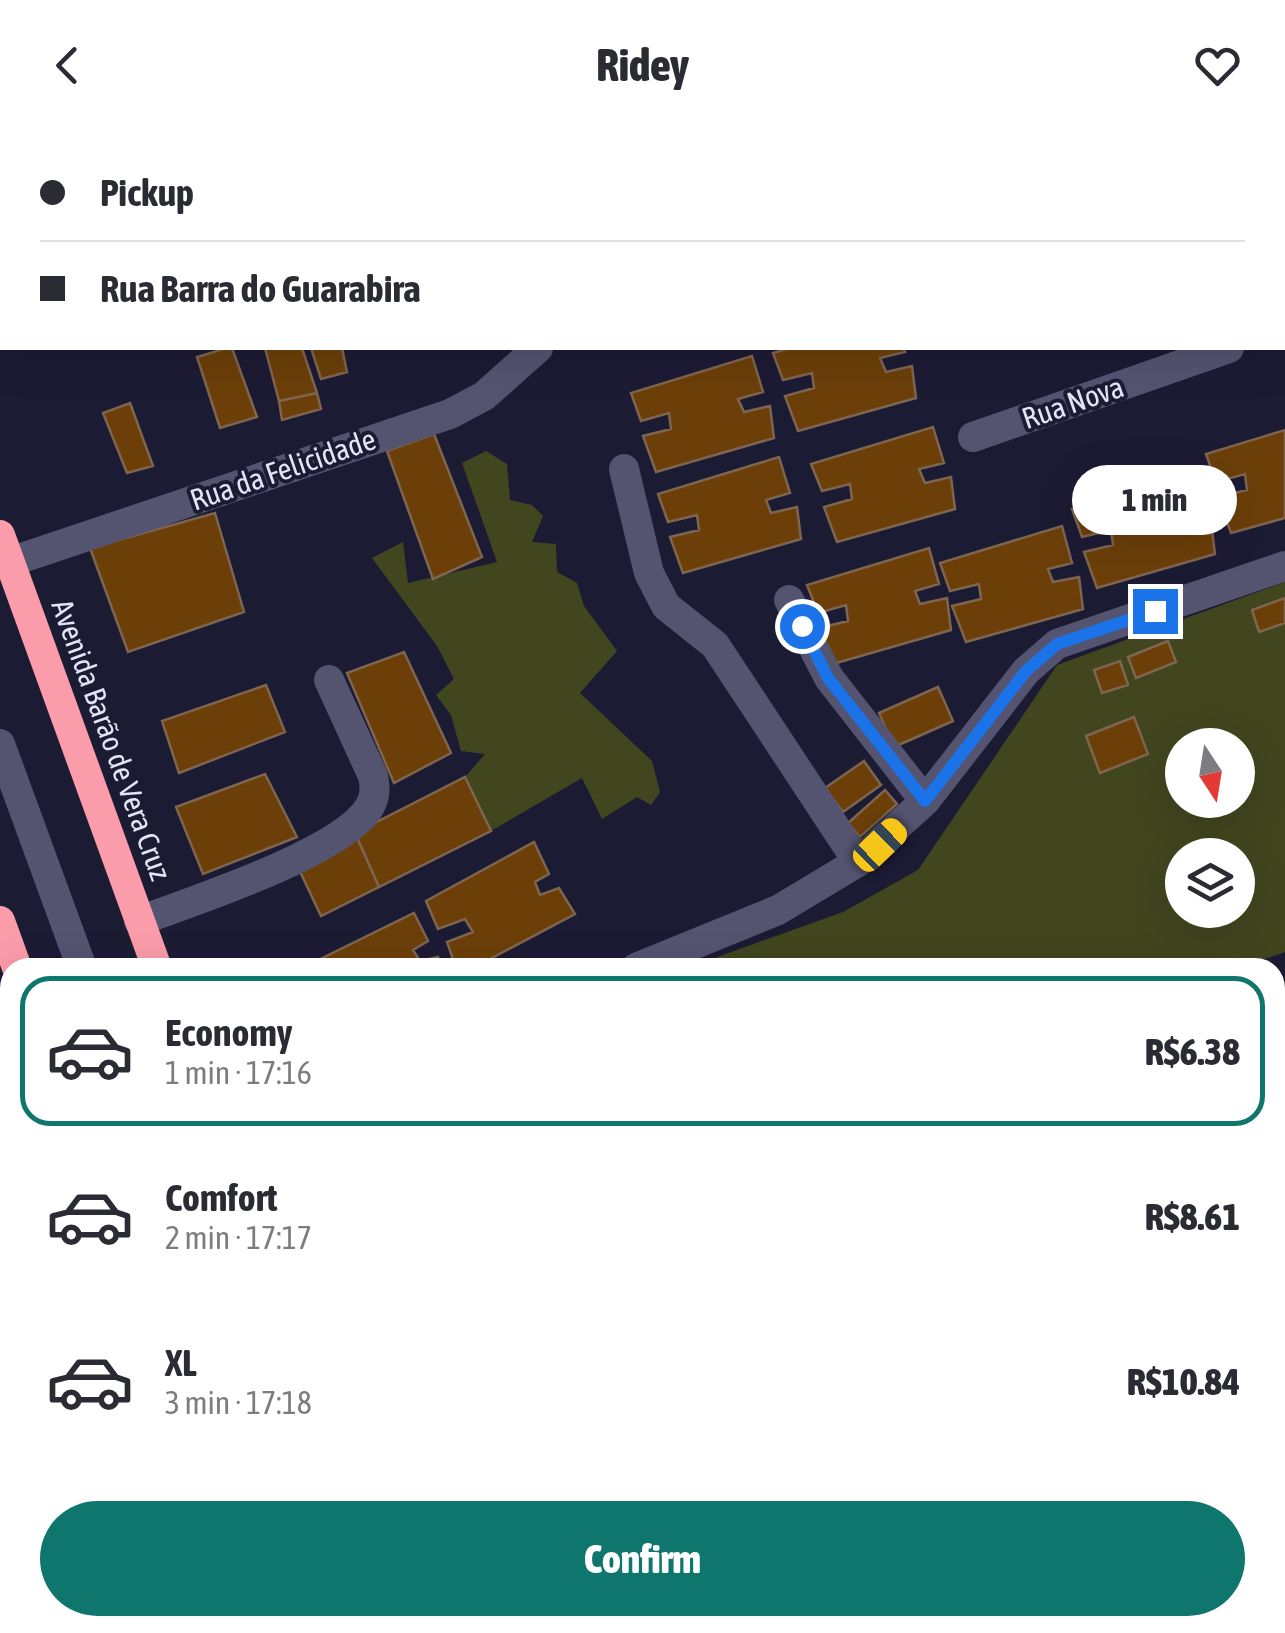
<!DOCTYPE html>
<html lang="en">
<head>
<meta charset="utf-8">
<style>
  :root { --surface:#fff; --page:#f7f7f7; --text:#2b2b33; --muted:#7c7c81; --line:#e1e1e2; --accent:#0f766e }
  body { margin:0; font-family:"Asap Condensed",sans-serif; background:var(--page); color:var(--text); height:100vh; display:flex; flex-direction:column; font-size:38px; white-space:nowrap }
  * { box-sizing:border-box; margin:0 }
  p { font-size:32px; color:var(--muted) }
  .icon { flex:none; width:55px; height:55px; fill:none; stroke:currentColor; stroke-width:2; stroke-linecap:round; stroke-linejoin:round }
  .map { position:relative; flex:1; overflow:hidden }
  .sheet { position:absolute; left:0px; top:828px; width:1285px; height:678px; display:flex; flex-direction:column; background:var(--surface); border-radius:30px 30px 0 0; box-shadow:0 10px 40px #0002 }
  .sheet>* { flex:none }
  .guide { position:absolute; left:0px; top:0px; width:1285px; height:220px; box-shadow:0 10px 40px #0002; display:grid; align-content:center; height:220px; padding:0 40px; background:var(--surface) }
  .needle { width:65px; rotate:168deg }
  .buttons { position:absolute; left:1165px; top:598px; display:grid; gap:20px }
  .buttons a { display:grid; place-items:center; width:90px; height:90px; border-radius:50%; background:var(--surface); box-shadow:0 10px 40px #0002; font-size:50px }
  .end { position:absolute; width:45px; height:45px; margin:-22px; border:12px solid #1a73e8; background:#fff; box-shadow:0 0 0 5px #fff }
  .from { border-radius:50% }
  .bubble { position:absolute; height:70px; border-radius:35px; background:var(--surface); box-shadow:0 10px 40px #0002; font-size:32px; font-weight:800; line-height:70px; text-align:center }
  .car { position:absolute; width:30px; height:60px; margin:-30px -15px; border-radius:12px; box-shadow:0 0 8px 2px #0007; background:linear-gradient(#f5c518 24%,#345 0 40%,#f5c518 0 76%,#345 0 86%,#f5c518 0) }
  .guide b { display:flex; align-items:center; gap:35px; height:95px; font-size:38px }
  .guide b+b { border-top:2px solid var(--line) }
  .guide i { width:25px; height:25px; background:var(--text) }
  ul { padding:18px 0 0; list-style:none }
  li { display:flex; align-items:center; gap:30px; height:150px; margin:0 20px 15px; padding:0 20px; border:5px solid transparent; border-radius:30px }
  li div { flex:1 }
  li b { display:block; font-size:38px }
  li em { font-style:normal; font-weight:800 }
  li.active { border-color:var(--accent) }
  li>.icon { width:90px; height:90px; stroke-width:1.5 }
  .button { display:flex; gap:20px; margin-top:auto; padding:20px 40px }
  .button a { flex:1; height:115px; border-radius:60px; background:var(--accent); color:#fff; font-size:40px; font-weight:800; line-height:115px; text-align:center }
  header { display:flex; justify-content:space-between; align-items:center; height:130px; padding:0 40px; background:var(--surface); font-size:45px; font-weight:800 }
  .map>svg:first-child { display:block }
</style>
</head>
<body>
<header><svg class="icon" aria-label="back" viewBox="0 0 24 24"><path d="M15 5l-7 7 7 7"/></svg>Ridey<svg class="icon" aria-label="heart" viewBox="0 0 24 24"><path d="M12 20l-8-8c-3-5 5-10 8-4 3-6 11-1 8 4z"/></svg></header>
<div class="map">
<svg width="1285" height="1503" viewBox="0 0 1285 1503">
  <rect width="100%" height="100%" fill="#1c1b34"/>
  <!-- built -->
  <path fill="#262543" d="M0 933 10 959V1336L0 1338Z"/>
  <!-- green -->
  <path fill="#41461f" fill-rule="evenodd" d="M486 321 507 334 510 370 532 375 543 386 532 412 556 414 557 442 577 453 584 476 617 521 580 563 652 631 660 662 651 675 637 667 602 689 582 648 491 701 465 647 485 624 461 621 451 585 436 565 454 549 437 516 372 428 403 412 408 453 497 432 462 333Z
    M1285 452V822L1240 838H687L843 782 918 740 1057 535ZM1182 615H1238V670H1182ZM1182 725H1238V780H1182Z
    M443 1495H1144L1147 1503H445Z"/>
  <!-- building -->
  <path fill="#6c3f09" stroke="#7e654f" stroke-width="2.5" d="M227 218H232L257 287 220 298 197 227Z
    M265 218H302L317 263 279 271Z
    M311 218H342L347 242 321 249Z
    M790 218H903L905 222 880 228 886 242 912 236 916 268 798 301 785 266 814 258 812 243 783 250 773 223Z
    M752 226 763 262 738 269 744 282 770 276 774 308 656 342 643 306 671 299 669 283 641 291 631 263Z
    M317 263 321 279 282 290 279 271Z
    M130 273 153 336 127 343 103 283Z
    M933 297 944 333 919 339 925 353 951 347 955 379 837 412 824 377 852 369 850 354 822 361 811 334Z
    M1285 300V388L1231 403 1218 367 1247 360 1245 344 1216 352 1206 324Z
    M434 304 482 427 433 449 387 321Z
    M779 327 790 363 766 370 771 383 797 377 801 409 683 443 670 407 699 400 697 385 668 392 658 364Z
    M1193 342 1204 378 1180 385 1185 398 1211 392 1215 424 1097 458 1084 422 1113 415 1111 400 1082 407 1072 379Z
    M215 383 244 482 128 522 90 418Z
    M1062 396 1072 433 1048 439 1053 452 1079 447 1083 479 966 512 952 476 981 469 979 454 950 461 940 433Z
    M929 418 939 454 915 461 920 474 947 468 951 500 833 534 819 498 848 491 846 475 818 483 807 455Z
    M1285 468V493L1259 502 1252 480Z
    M1168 511 1176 532 1136 548 1128 527Z
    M404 522 451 623 394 653 347 543Z
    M1120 531 1128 555 1102 563 1094 540Z
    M266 555 285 602 179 643 162 591Z
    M938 557 953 591 894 617 879 583Z
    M1134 587 1148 624 1100 643 1086 606Z
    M864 631 881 655 843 682 825 658Z
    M265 644 297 707 203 744 176 677Z
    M465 647 491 701 379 757 355 703Z
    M885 660 897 674 860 707 848 693Z
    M355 703 379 757 321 786 297 735Z
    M534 712 549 744 535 752 540 765 559 758 575 784 473 838H456L447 812 473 802 465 789 438 799 426 771Z
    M414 783 428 811 413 820 420 831 438 827 442 838H302Z
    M1285 870V917L1275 918V871Z
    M1285 975V1034L1281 1035 1275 1013V978Z
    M1275 1069 1285 1094V1132L1275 1136Z
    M1285 1283V1309L1275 1316V1290Z
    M500 1495H547L542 1503H504L497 1501Z"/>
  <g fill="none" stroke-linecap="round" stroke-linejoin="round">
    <!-- path -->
    <path stroke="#7c7c91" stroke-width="5" stroke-dasharray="8 5" stroke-linecap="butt" d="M753 1495 767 1503
      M967 1495V1503"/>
    <!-- minor -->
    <path stroke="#545471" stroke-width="30" d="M1022 0 1023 2
      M74 2 80 0
      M861 2 868 0
      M1282 15 1285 14
      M0 22H2
      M1282 198 1285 197
      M973 307 1229 218
      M624 339 649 443 666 476 715 515 858 732
      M10 432 450 284 484 266 538 218
      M789 470 829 548 925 671
      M0 614 82 838
      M139 791C190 772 345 722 370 676 376 665 375 657 373 646L329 550
      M636 838 778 780 858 732 925 671 1026 541 1057 514 1285 436
      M0 894 10 922
      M1275 953 1285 950
      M1275 1168 1285 1164
      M1275 1190 1285 1203
      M126 1495 128 1503
      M325 1495 328 1503
      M1174 1495 1177 1503"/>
    <!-- highway -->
    <path stroke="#fb9caa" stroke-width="30" d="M0 405 157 838
      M0 791 17 838
      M258 1495 261 1503
      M398 1495 401 1503"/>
  </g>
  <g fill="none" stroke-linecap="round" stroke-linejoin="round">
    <!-- route -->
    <path stroke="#1a73e8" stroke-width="12" d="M802 496 828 548 925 671 1026 541 1057 514 1155 481"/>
  </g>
  <g text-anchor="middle" stroke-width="8" stroke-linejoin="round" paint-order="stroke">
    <!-- street labels -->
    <g font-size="30" fill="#e3e4f5" stroke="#1c1b34">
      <text transform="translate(1073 273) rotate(-19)" y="10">Rua Nova</text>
      <text transform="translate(283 340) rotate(-19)" y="10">Rua da Felicidade</text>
      <text transform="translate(111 610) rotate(70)" y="10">Avenida Barão de Vera Cruz</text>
    </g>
  </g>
</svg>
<div class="buttons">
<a><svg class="needle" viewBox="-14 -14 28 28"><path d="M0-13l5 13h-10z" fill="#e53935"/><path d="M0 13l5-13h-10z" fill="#7c7c81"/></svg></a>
<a><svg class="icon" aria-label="layers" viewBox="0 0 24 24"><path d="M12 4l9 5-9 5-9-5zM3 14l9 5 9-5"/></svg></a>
</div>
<i class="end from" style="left:802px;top:496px"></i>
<i class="end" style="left:1155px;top:481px"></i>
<div class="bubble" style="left:1072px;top:335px;width:165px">1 min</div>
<i class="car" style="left:880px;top:715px;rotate:46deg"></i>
<div class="guide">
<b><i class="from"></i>Pickup</b>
<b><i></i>Rua Barra do Guarabira</b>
</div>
<section class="sheet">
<ul>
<li class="active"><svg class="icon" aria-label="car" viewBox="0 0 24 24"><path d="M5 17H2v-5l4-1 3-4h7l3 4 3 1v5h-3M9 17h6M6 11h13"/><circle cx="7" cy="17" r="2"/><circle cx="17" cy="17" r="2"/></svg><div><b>Economy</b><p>1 min · 17:16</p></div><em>R$6.38</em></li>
<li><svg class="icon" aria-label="car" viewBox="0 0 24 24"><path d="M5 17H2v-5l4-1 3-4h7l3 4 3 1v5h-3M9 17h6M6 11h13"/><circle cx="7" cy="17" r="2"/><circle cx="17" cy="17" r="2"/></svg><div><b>Comfort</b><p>2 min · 17:17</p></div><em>R$8.61</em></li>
<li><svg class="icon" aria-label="car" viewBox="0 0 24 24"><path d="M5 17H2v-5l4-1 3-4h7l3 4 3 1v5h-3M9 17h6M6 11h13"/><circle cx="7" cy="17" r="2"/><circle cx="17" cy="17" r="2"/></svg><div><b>XL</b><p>3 min · 17:18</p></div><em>R$10.84</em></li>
</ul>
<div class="button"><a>Confirm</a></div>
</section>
</div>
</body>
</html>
